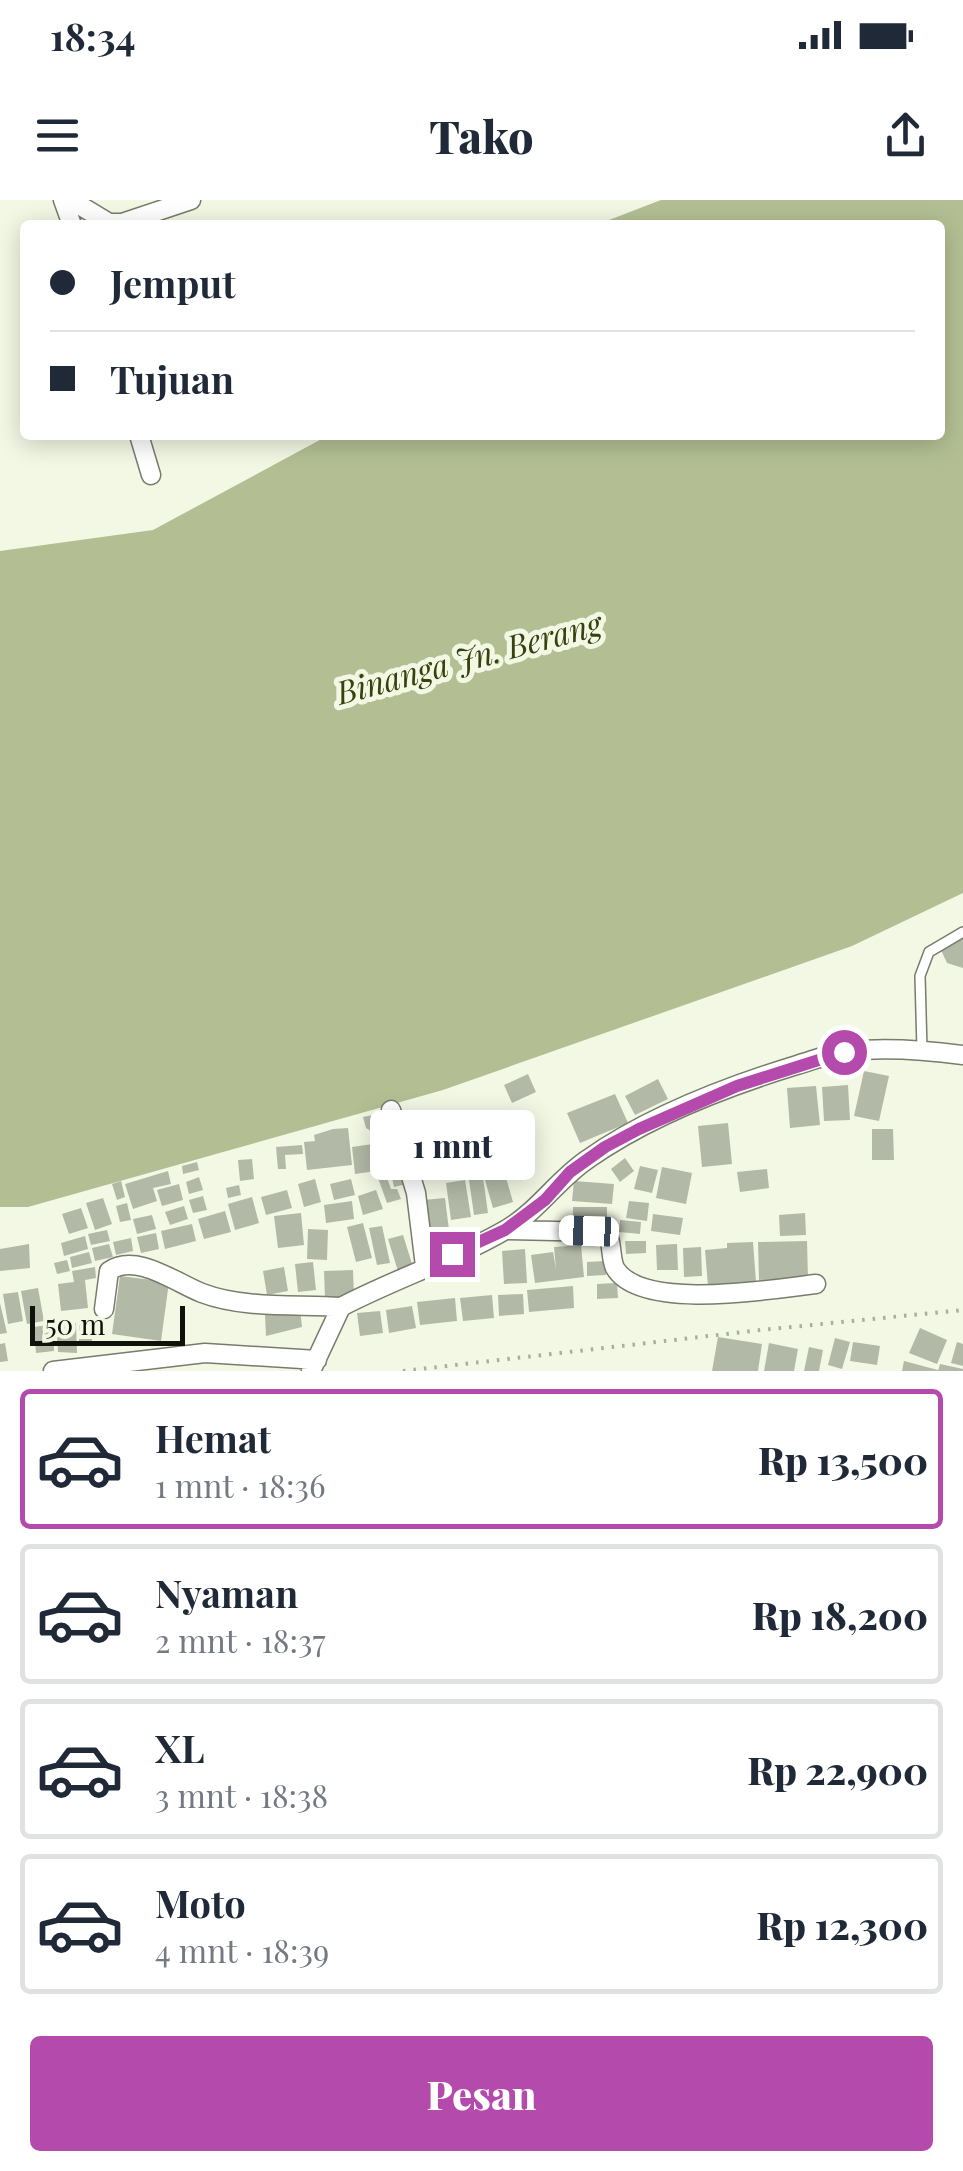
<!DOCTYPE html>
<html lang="id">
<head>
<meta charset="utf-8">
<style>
  :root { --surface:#fff; --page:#f6f6f7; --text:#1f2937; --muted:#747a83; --line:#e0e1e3; --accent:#b44aac }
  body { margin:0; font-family:"Playfair Display",serif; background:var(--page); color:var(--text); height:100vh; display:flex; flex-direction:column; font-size:38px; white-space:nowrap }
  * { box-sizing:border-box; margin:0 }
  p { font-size:32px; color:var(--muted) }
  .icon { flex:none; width:55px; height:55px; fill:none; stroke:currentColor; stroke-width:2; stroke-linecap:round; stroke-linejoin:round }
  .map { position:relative; height:1171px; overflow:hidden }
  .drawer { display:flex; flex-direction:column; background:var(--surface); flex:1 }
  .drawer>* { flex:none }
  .guide { position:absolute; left:20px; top:20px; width:925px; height:220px; border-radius:10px; box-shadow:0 5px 25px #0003; display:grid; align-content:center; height:220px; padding:0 30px; background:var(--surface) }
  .scale { position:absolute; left:30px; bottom:25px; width:155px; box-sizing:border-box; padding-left:10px; border:5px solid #0f110a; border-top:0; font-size:28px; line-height:35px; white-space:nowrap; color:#0f110a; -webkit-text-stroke:8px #f3f8e5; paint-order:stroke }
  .end { position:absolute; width:45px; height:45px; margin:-22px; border:12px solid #b44aac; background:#fff; box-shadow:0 0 0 5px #fff }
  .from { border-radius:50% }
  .bubble { position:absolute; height:70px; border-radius:10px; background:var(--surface); box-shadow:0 5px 25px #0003; font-size:32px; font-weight:800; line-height:70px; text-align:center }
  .car { position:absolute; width:30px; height:60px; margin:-30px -15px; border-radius:12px; box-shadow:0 0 8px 2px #0007; background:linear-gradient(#fff 24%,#345 0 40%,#fff 0 76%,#345 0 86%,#fff 0) }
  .guide b { display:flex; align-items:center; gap:35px; height:95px; font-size:38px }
  .guide b+b { border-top:2px solid var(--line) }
  .guide i { width:25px; height:25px; background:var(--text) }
  ul { padding:18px 0 0; list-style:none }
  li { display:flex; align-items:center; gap:30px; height:140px; margin:0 20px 15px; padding:0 10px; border:5px solid var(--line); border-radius:10px }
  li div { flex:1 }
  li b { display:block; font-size:38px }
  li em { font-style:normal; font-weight:800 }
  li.current { border-color:var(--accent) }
  li>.icon { width:90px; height:90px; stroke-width:1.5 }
  .primary-button { display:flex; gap:20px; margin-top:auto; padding:20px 30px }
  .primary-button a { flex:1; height:115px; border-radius:10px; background:var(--accent); color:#fff; font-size:40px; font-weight:800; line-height:115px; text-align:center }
  .status { display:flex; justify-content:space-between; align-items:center; height:70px; padding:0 50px; background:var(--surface); direction:ltr }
  .status svg { height:28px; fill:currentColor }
  header { display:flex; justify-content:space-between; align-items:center; height:130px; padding:0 30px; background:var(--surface); font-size:45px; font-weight:800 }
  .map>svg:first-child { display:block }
</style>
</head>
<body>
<div class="status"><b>18:34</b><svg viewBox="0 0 49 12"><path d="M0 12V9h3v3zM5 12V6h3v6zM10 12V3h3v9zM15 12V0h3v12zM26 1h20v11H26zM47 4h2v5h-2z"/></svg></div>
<header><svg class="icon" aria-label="menu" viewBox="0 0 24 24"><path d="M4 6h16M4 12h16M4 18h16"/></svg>Tako<svg class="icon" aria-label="share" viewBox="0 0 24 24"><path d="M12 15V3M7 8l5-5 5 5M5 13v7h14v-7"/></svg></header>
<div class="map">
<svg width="963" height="1171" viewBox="0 0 963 1171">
  <rect width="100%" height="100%" fill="#f3f8e5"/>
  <!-- water -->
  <path fill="#b3bf93" d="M661 0H963V693L852 746 443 890 28 1007H0V351L153 330 329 235H940V25H596Z"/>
  <!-- building -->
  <path fill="#b3b9a7" d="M963 738V768L947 763 940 748Z
    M864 871 889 876 879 921 854 916Z
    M528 874 536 892 512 903 504 885Z
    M658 879 668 899 635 915 625 896Z
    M848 885 850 920 824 921 822 887Z
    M816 886 820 925 790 928 787 888Z
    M615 894 628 923 580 943 567 913Z
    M387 912 391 927 371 931 366 928 363 917Z
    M728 923 732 964 702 967 698 926Z
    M348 928 352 965 307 970 304 942 315 941 314 935 333 929Z
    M872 929H893L894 960H872Z
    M373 944 376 971 355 974 352 947Z
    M500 944 507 966 490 971 483 950Z
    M302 945 303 954 285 955 286 969H278L276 947Z
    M625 958 634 971 620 982 611 969Z
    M252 959 254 979 240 981 238 960Z
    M197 962 199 970 183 974 182 966Z
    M640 966 658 970 652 993 634 989Z
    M662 967 692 973 686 1004 656 998Z
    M408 969 411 983 394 987 391 973Z
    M767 969 769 988 740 992 737 972Z
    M168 971 171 984 153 988 157 1001 133 1009 125 984Z
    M505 974 513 1002 493 1008 485 980Z
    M386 975 391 989H397L401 999 387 1003 378 978Z
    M199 977 203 990 189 994 186 982Z
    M483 978 488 1013 474 1015 469 980Z
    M315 979 321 1002 304 1007 298 984Z
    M351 979 355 995 334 1000 330 984Z
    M465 980 471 1017 451 1020 446 983Z
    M121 981 125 997 117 1000 112 984Z
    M574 981 614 984 612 1004 572 1001Z
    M179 984 183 1000 162 1006 157 990Z
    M239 985 241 995 228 998 226 988Z
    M287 990 292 1008 266 1015 261 997Z
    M376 990 383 1009 363 1015 358 996Z
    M203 996 207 1010 193 1013 189 1000Z
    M252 997 259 1023 235 1030 228 1004Z
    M103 998 112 1024 95 1030 86 1003Z
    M445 998 451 1046 429 1048 423 1000Z
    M352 1001 354 1019 326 1023 324 1005Z
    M629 1001 649 1003 647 1021 626 1018Z
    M127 1003 131 1020 120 1022 116 1006Z
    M184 1006 188 1019 170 1025 165 1012Z
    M573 1007H607V1026H573Z
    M81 1008 88 1028 69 1034 62 1014Z
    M225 1011 231 1032 204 1039 198 1019Z
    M301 1013 304 1045 278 1048 274 1016Z
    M805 1013 806 1035 780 1036 779 1015Z
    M653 1014 683 1018 680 1035 651 1031Z
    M152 1015 156 1029 137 1034 133 1019Z
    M620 1020 641 1022 640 1034 619 1032Z
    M363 1023 372 1058 356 1062 347 1027Z
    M192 1024 196 1041 165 1049 161 1031Z
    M382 1026 390 1063 377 1065 369 1028Z
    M308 1029 328 1030 327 1060 307 1059Z
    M107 1030 110 1041 91 1045 88 1034Z
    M156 1033 159 1049 141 1053 137 1037Z
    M403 1035 413 1067 398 1071 388 1039Z
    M85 1036 88 1049 64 1056 61 1043Z
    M131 1038 133 1051 116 1055 113 1042Z
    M625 1041H646V1053L626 1054Z
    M807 1041 808 1078 759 1080 758 1042Z
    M753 1042 756 1082 708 1086 705 1050 727 1048V1043Z
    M29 1044 30 1068 0 1071V1049Z
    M109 1044 113 1057 95 1061 92 1048Z
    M677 1044 678 1070H657L656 1045Z
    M581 1045 584 1077 535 1083 531 1055 553 1052 556 1069 554 1047Z
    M701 1047 702 1076 684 1077 683 1048Z
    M525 1049 527 1083 504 1084 502 1051Z
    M89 1052 92 1063 72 1068 70 1057Z
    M67 1060 70 1071 57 1074 54 1063Z
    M605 1061 606 1075 587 1076V1062Z
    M313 1062 316 1090 298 1092 295 1064Z
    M95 1067 96 1078 85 1080 88 1108 61 1111 58 1084 74 1082 72 1071Z
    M284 1067 288 1091 267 1095 263 1071Z
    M353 1070 354 1097 325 1098 324 1071Z
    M120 1076 169 1082 161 1141 112 1134Z
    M617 1083 618 1098 597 1099V1084Z
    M573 1086 574 1108 529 1112 527 1090Z
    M38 1088 44 1121 27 1124 21 1091Z
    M18 1092 23 1121 8 1124 3 1094Z
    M523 1094 524 1114 499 1116 498 1095Z
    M492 1095 494 1118 463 1121 460 1098Z
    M455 1098 457 1121 420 1125 417 1102Z
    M0 1103 7 1133 0 1134Z
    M412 1106 416 1128 389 1133 386 1110Z
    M300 1109 302 1127 266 1136 265 1115Z
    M380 1111 383 1133 360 1136 357 1113Z
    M79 1118H94L92 1141 79 1142Z
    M56 1123H76L77 1153 58 1152Z
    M53 1124 54 1151 36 1153 34 1127Z
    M920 1128 947 1140 937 1164 909 1153Z
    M718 1137 762 1144 758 1171H712Z
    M835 1138 850 1142 842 1169 828 1165Z
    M853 1142 880 1146 877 1165 850 1161Z
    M957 1142 963 1144V1166L951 1163Z
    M5 1143 8 1161 0 1162V1144Z
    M769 1143 798 1149 794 1171H764Z
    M809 1147 823 1150 819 1171H804Z
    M904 1161 938 1170V1171H902Z
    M940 1164 963 1169V1171H938Z"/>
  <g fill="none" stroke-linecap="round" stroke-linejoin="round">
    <!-- service casing -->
    <g stroke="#777c6b" stroke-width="12">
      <path id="service" d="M922 850 920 776 929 752 963 732"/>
    </g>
    <!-- minor casing -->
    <g stroke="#777c6b" stroke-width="21">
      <path id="minor" d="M63 0 72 25
        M71 0 109 23H122L191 0
        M139 235 151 275
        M391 910 416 993 425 1066
        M506 1030 602 1032 609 1038C612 1047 611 1060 615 1068 641 1112 773 1089 816 1084
        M104 1109 109 1071C136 1052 176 1083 202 1093 244 1109 296 1104 341 1107
        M53 1171 205 1153 317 1160
        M311 1171 341 1107C394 1079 456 1059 507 1029 539 1010 558 979 588 959 649 916 725 887 797 865 814 860 831 853 849 851 887 847 925 850 963 855"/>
    </g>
    <!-- path -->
    <path stroke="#a9ad9e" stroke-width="4" stroke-dasharray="2.5 8" stroke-linecap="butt" d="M403 1171 761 1130 963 1110"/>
    <!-- service -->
    <use href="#service" stroke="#fff" stroke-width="9"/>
    <!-- minor -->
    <use href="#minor" stroke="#fff" stroke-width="18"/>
  </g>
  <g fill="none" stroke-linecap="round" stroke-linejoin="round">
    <!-- route -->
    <path stroke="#b44aac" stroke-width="12" d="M452 1054 505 1030 545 1000 570 972 605 947 639 929 737 886 844 852"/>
  </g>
  <g text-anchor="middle" stroke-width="10" stroke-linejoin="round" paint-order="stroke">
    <!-- water labels -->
    <g font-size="32" font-style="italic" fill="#36410e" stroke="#f3f8e5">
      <text transform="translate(469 459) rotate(-15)" y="11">Binanga Jn. Berang</text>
    </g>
  </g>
</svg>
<div class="scale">50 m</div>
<i class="end from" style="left:844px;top:852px"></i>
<i class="end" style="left:452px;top:1054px"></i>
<div class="bubble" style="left:370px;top:910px;width:165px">1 mnt</div>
<i class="car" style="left:589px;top:1031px;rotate:272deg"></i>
<div class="guide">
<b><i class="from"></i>Jemput</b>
<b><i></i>Tujuan</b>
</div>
</div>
<section class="drawer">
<ul>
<li class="current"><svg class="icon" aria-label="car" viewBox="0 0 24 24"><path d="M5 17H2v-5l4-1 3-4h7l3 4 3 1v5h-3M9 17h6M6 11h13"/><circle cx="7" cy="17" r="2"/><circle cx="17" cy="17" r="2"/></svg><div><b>Hemat</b><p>1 mnt · 18:36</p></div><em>Rp 13,500</em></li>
<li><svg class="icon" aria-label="car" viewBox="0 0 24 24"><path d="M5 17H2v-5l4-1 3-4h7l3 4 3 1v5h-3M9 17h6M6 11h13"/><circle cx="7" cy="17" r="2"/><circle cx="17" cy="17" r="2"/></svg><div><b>Nyaman</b><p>2 mnt · 18:37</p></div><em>Rp 18,200</em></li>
<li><svg class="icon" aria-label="car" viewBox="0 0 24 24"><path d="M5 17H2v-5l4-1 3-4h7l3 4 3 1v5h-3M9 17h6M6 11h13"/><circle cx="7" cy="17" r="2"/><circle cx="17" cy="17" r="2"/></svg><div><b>XL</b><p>3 mnt · 18:38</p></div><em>Rp 22,900</em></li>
<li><svg class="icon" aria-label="car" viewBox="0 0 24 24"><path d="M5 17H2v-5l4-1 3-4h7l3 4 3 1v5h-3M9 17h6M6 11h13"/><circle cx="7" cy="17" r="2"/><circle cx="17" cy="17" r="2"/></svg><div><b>Moto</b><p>4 mnt · 18:39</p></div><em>Rp 12,300</em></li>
</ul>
<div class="primary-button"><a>Pesan</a></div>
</section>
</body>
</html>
